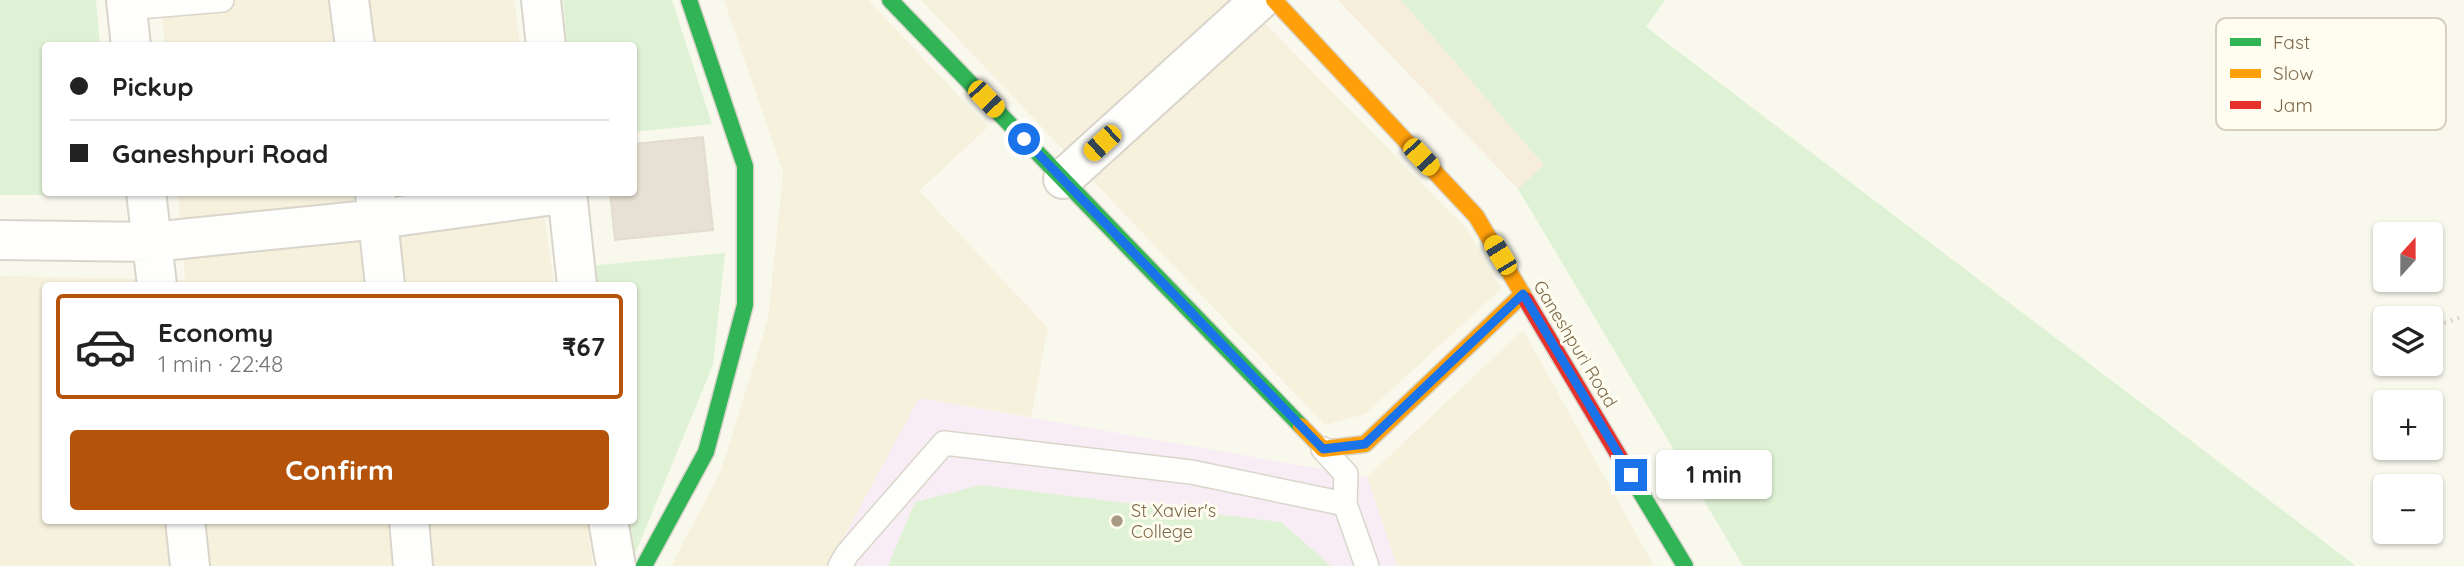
<!DOCTYPE html>
<html lang="en">
<head>
<meta charset="utf-8">
<style>
  :root { --surface:#fff; --page:#f2f2f2; --text:#222; --muted:#767676; --line:#e0e0e0; --accent:#b45309 }
  body { margin:0; font-family:Quicksand,sans-serif; background:var(--page); color:var(--text); height:100vh; display:flex; flex-direction:column; font-size:26px; white-space:nowrap }
  * { box-sizing:border-box; margin:0 }
  p { font-size:23px; color:var(--muted) }
  .icon { flex:none; width:38px; height:38px; fill:none; stroke:currentColor; stroke-width:2; stroke-linecap:round; stroke-linejoin:round }
  .map { position:relative; flex:1; overflow:hidden }
  .details { position:absolute; left:42px; top:282px; width:595px; height:242px; display:flex; flex-direction:column; background:var(--surface); border-radius:7px; box-shadow:0 2px 5px #0004 }
  .details>* { flex:none }
  .hud { position:absolute; left:42px; top:42px; width:595px; height:154px; border-radius:7px; box-shadow:0 2px 5px #0004; display:grid; align-content:center; height:154px; padding:0 28px; background:var(--surface) }
  .needle { width:46px; rotate:21deg }
  .tools { position:absolute; left:2373px; top:222px; display:grid; gap:14px }
  .tools a { display:grid; place-items:center; width:70px; height:70px; border-radius:7px; background:var(--surface); box-shadow:0 2px 5px #0004; font-size:35px }
  .end { position:absolute; width:32px; height:32px; margin:-16px; border:9px solid #1a73e8; background:#fff; box-shadow:0 0 0 4px #fff }
  .from { border-radius:50% }
  .bubble { position:absolute; height:49px; border-radius:7px; background:var(--surface); box-shadow:0 2px 5px #0004; font-size:23px; font-weight:700; line-height:49px; text-align:center }
  .car { position:absolute; width:21px; height:42px; margin:-21px -10px; border-radius:9px; box-shadow:0 0 5px 2px #0007; background:linear-gradient(#f5c518 24%,#345 0 40%,#f5c518 0 76%,#345 0 86%,#f5c518 0) }
  .hud b { display:flex; align-items:center; gap:24px; height:66px; font-size:26px }
  .hud b+b { border-top:2px solid var(--line) }
  .hud i { width:18px; height:18px; background:var(--text) }
  ul { padding:12px 0 0; list-style:none }
  li { display:flex; align-items:center; gap:21px; height:105px; margin:0 14px 10px; padding:0 14px; border:4px solid var(--line); border-radius:7px }
  li div { flex:1 }
  li b { display:block; font-size:26px }
  li em { font-style:normal; font-weight:700 }
  li.selected { border-color:var(--accent) }
  li>.icon { width:63px; height:63px; stroke-width:1.5 }
  .cta { display:flex; gap:14px; margin-top:auto; padding:14px 28px }
  .cta a { flex:1; height:80px; border-radius:7px; background:var(--accent); color:#fff; font-size:28px; font-weight:700; line-height:80px; text-align:center }
  .map>svg:first-child { display:block }
</style>
</head>
<body>
<div class="map">
<svg width="2464" height="566" viewBox="0 0 2464 566">
  <rect width="100%" height="100%" fill="#f9f8ed"/>
  <!-- residential -->
  <path fill="#f6f1dd" d="M161 0H514L520 45H165Z
    M724 0H868L988 127 919 191 1048 328 1031 417 919 398 828 566H671L721 471 768 319 783 172Z
    M921 0H1242L1467 229 1501 289 1365 414 1325 425Z
    M178 193H541L554 285H46V520H587L593 566H0V276L185 280Z
    M1523 330 1654 566H1397L1367 477Z"/>
  <!-- commercial -->
  <path fill="#f7eddd" d="M1338 0H1401L1545 166 1518 189Z"/>
  <!-- education -->
  <path fill="#f8edf5" d="M919 398 1367 477 1397 566H828Z"/>
  <!-- green -->
  <path fill="#e0f2d6" d="M0 0H96L100 45 46 46V192H112V195H0Z
    M563 0H672L712 124 634 132V46L567 45Z
    M1401 0H1665L1646 27 2356 566H1743L1518 189 1544 165Z
    M725 253 713 365 631 564 625 520H634V285H591L588 266Z
    M981 485 1281 522 1331 566H888L915 502Z"/>
  <!-- building -->
  <path fill="#e6e1d4" stroke="#e3ddcf" stroke-width="2" d="M703 137 713 230 615 240 610 192H634V144Z"/>
  <g fill="none" stroke-linecap="round" stroke-linejoin="round">
    <!-- lane casing -->
    <g stroke="#d9d5cb" stroke-width="26">
      <path id="lane" d="M127 8 222 0
        M1323 449 1346 474 1345 504 1367 566
        M840 566 847 554 944 443 1191 472 1345 504"/>
    </g>
    <!-- street casing -->
    <g stroke="#d9d5cb" stroke-width="42">
      <path id="street" d="M126 0 131 46
        M349 0 355 46
        M541 0 546 46
        M1063 179 1260 0
        M146 192 157 285
        M567 192 577 285
        M375 193 385 285
        M0 240 152 242 379 219 568 193
        M185 520 190 566
        M409 520 413 566
        M608 520 616 566"/>
    </g>
    <!-- fast casing -->
    <g stroke="#dad5cb" stroke-width="19">
      <path id="fast" d="M890 0 1301 426
        M1635 483 1685 566
        M644 566 706 452 745 305V166L689 0"/>
    </g>
    <!-- slow casing -->
    <g stroke="#dad5cb" stroke-width="19">
      <path id="slow" d="M1274 0 1476 216 1526 300
        M1301 426 1323 449 1365 444 1523 294"/>
    </g>
    <!-- jam casing -->
    <g stroke="#dad5cb" stroke-width="19">
      <path id="jam" d="M1526 300 1635 483"/>
    </g>
    <!-- path -->
    <path stroke="#dcd8ce" stroke-width="4.5" stroke-dasharray="2 5" stroke-linecap="butt" d="M2431 328 2464 316"/>
    <!-- lane -->
    <use href="#lane" stroke="#fefefc" stroke-width="23"/>
    <!-- street -->
    <use href="#street" stroke="#fefefc" stroke-width="38"/>
    <!-- fast -->
    <use href="#fast" stroke="#30b455" stroke-width="16"/>
    <!-- slow -->
    <use href="#slow" stroke="#ff9f0a" stroke-width="16"/>
    <!-- jam -->
    <use href="#jam" stroke="#e5322d" stroke-width="16"/>
  </g>
  <g fill="none" stroke-linecap="round" stroke-linejoin="round">
    <!-- route -->
    <path stroke="#1a73e8" stroke-width="9" d="M1024 139 1323 449 1365 444 1523 294 1631 475"/>
  </g>
  <!-- markers -->
  <circle fill="#a89a82" stroke="#fffdf0" stroke-width="2.5" cx="1117" cy="521" r="7"/>
  <g text-anchor="middle" stroke-width="6" stroke-linejoin="round" paint-order="stroke">
    <!-- street labels -->
    <g font-size="18" fill="#7c6849" stroke="#fffdf0">
      <text transform="translate(1575 344) rotate(59)" y="6">Ganeshpuri Road</text>
    </g>
    <!-- poi labels -->
    <g font-size="18" fill="#7c6849" stroke="#fffdf0" text-anchor="start">
      <text x="1131" y="517">St Xavier's<tspan x="1131" dy="21">College</tspan></text>
    </g>
  </g>
  <!-- legend -->
  <rect x="2216" y="18" width="230" height="112" rx="10" fill="#fffdf0" stroke="#d8d0be" stroke-width="2"/>
  <rect x="2230" y="38" width="31" height="8" fill="#30b455"/>
  <rect x="2230" y="69" width="31" height="9" fill="#ff9f0a"/>
  <rect x="2230" y="101" width="31" height="8" fill="#e5322d"/>
  <g font-size="19" fill="#7c6849">
    <text x="2273" y="49">Fast</text>
    <text x="2273" y="80">Slow</text>
    <text x="2273" y="112">Jam</text>
  </g>
</svg>
<div class="tools">
<a><svg class="needle" viewBox="-14 -14 28 28"><path d="M0-13l5 13h-10z" fill="#e53935"/><path d="M0 13l5-13h-10z" fill="#767676"/></svg></a>
<a><svg class="icon" aria-label="layers" viewBox="0 0 24 24"><path d="M12 4l9 5-9 5-9-5zM3 14l9 5 9-5"/></svg></a>
<a>+</a>
<a>−</a>
</div>
<i class="end from" style="left:1024px;top:139px"></i>
<i class="end" style="left:1631px;top:475px"></i>
<div class="bubble" style="left:1656px;top:450px;width:116px">1 min</div>
<i class="car" style="left:986px;top:99px;rotate:136deg"></i>
<i class="car" style="left:1102px;top:143px;rotate:228deg"></i>
<i class="car" style="left:1421px;top:157px;rotate:137deg"></i>
<i class="car" style="left:1500px;top:255px;rotate:329deg"></i>
<div class="hud">
<b><i class="from"></i>Pickup</b>
<b><i></i>Ganeshpuri Road</b>
</div>
<section class="details">
<ul>
<li class="selected"><svg class="icon" aria-label="car" viewBox="0 0 24 24"><path d="M5 17H2v-5l4-1 3-4h7l3 4 3 1v5h-3M9 17h6M6 11h13"/><circle cx="7" cy="17" r="2"/><circle cx="17" cy="17" r="2"/></svg><div><b>Economy</b><p>1 min · 22:48</p></div><em>₹67</em></li>
</ul>
<div class="cta"><a>Confirm</a></div>
</section>
</div>
</body>
</html>
